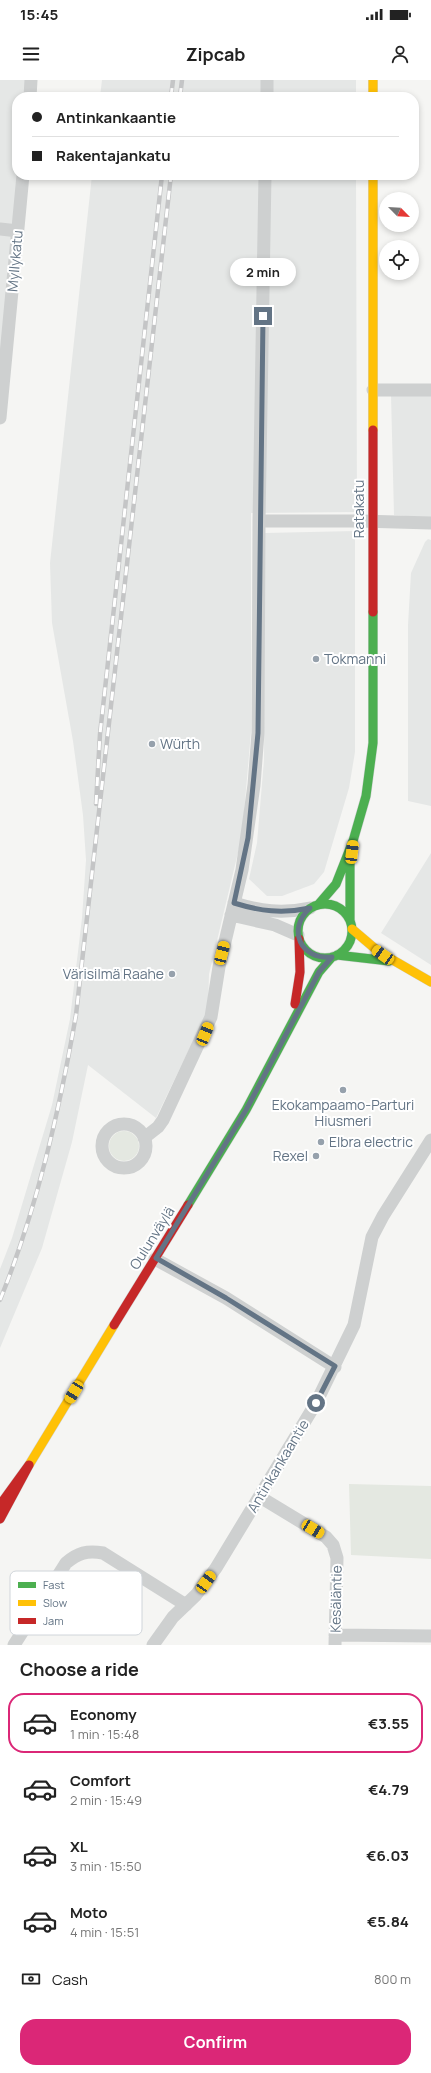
<!DOCTYPE html>
<html lang="en">
<head>
<meta charset="utf-8">
<style>
  :root { --surface:#fff; --page:#f6f6f6; --text:#222; --muted:#767676; --line:#e0e0e0; --accent:#db2777 }
  body { margin:0; font-family:Manrope,sans-serif; background:var(--page); color:var(--text); height:100vh; display:flex; flex-direction:column; font-size:15px; white-space:nowrap }
  * { box-sizing:border-box; margin:0 }
  p { font-size:13px; color:var(--muted) }
  .icon { flex:none; width:22px; height:22px; fill:none; stroke:currentColor; stroke-width:2; stroke-linecap:round; stroke-linejoin:round }
  .map { position:relative; height:1565px; overflow:hidden }
  .side { display:flex; flex-direction:column; background:var(--surface); flex:1 }
  .side>* { flex:none }
  .hud { position:absolute; left:12px; top:12px; width:407px; height:88px; border-radius:16px; box-shadow:0 2px 6px #0003; display:grid; align-content:center; height:88px; padding:0 20px; background:var(--surface) }
  .needle { width:26px; rotate:114deg }
  .controls { position:absolute; left:379px; top:112px; display:grid; gap:8px }
  .controls a { display:grid; place-items:center; width:40px; height:40px; border-radius:50%; background:var(--surface); box-shadow:0 2px 6px #0003; font-size:20px }
  .end { position:absolute; width:18px; height:18px; margin:-9px; border:5px solid #637485; background:#fff; box-shadow:0 0 0 2px #fff }
  .from { border-radius:50% }
  .bubble { position:absolute; height:28px; border-radius:14px; background:var(--surface); box-shadow:0 2px 6px #0003; font-size:13px; font-weight:700; line-height:28px; text-align:center }
  .car { position:absolute; width:12px; height:24px; margin:-12px -6px; border-radius:5px; box-shadow:0 0 3px 1px #0007; background:linear-gradient(#f5c518 24%,#345 0 40%,#f5c518 0 76%,#345 0 86%,#f5c518 0) }
  .hud b { display:flex; align-items:center; gap:14px; height:38px; font-size:15px }
  .hud b+b { border-top:1px solid var(--line) }
  .hud i { width:10px; height:10px; background:var(--text) }
  ul { padding:0; list-style:none }
  li { display:flex; align-items:center; gap:12px; height:60px; margin:0 8px 6px; padding:0 12px; border:2px solid transparent; border-radius:16px }
  li div { flex:1 }
  li b { display:block; font-size:15px }
  li em { font-style:normal; font-weight:700 }
  li.current { border-color:var(--accent) }
  li>.icon { width:36px; height:36px; stroke-width:1.5 }
  h2 { padding:0 20px; font-size:18px; line-height:48px }
  .pay { display:flex; align-items:center; gap:10px; height:44px; padding:0 20px; font-size:15px }
  .pay p { margin-inline-start:auto }
  .primary-button { display:flex; gap:8px; margin-top:auto; padding:8px 20px }
  .primary-button a { flex:1; height:46px; border-radius:16px; background:var(--accent); color:#fff; font-size:16px; font-weight:700; line-height:46px; text-align:center }
  .status { display:flex; justify-content:space-between; align-items:center; height:28px; padding:0 20px; background:var(--surface); direction:ltr }
  .status svg { height:11px; fill:currentColor }
  header { display:flex; justify-content:space-between; align-items:center; height:52px; padding:0 20px; background:var(--surface); font-size:18px; font-weight:700 }
  .map>svg:first-child { display:block }
</style>
</head>
<body>
<div class="status"><b>15:45</b><svg viewBox="0 0 49 12"><path d="M0 12V9h3v3zM5 12V6h3v6zM10 12V3h3v9zM15 12V0h3v12zM26 1h20v11H26zM47 4h2v5h-2z"/></svg></div>
<header><svg class="icon" aria-label="menu" viewBox="0 0 24 24"><path d="M4 6h16M4 12h16M4 18h16"/></svg>Zipcab<svg class="icon" aria-label="person" viewBox="0 0 24 24"><circle cx="12" cy="8" r="4"/><path d="M4 21q1-7 8-7t8 7"/></svg></header>
<div class="map">
<svg width="431" height="1565" viewBox="0 0 431 1565">
  <rect width="100%" height="100%" fill="#f5f5f3"/>
  <!-- built -->
  <path fill="#e5e7e6" d="M0 0H26L25 17H17V95L0 329Z
    M102 0H356V17H100Z
    M92 95H356L357 432 251 433V652L242 756 209 894 208 930 156 1038 88 985 72 1062 42 1168 0 1268V1189L12 1158 52 1025 70 939 82 838 86 780 83 735 73 661 52 543 50 483Z
    M391 315H431V438L394 435Z
    M355 451V672L349 708 324 792 314 804 282 816H267L249 799 257 763 264 680 265 453Z
    M428 459 431 460V726L408 721V545L411 493 425 462Z
    M431 773V885L381 853Z"/>
  <!-- green -->
  <path fill="#e4e8e1" d="M109 1066a15 15 0 1 1 30 0a15 15 0 1 1-30 0Z
    M349 1404 431 1406V1479L351 1475Z"/>
  <g fill="none" stroke-linecap="round" stroke-linejoin="round">
    <!-- fast casing -->
    <g stroke="#d0d2d3" stroke-width="10">
      <path id="fast" d="M350 782V840
        M298 851a27 27 0 1 1 54 0a27 27 0 1 1-54 0Z
        M318 825 336 804 353 761 366 716 373 663V532
        M337 875 389 881
        M188 1125 246 1030 319 892 332 877"/>
    </g>
    <!-- slow casing -->
    <g stroke="#d0d2d3" stroke-width="10">
      <path id="slow" d="M373 0V17
        M373 95V350
        M352 849 379 872 431 902
        M29 1385 114 1245"/>
    </g>
    <!-- jam casing -->
    <g stroke="#d0d2d3" stroke-width="10">
      <path id="jam" d="M373 350V532
        M295 924 300 892 299 859
        M114 1245 188 1125
        M0 1425 29 1385 0 1439"/>
    </g>
    <!-- street -->
    <path stroke="#ced0d0" stroke-width="13" d="M30 17 31 0
      M267 17V0
      M0 149 18 151
      M373 310H431
      M0 338 23 95
      M259 441H361L431 443
      M234 823C260 831 282 834 310 828
      M231 835 275 845 298 855
      M102 1066a22 22 0 1 1 44 0a22 22 0 1 1-44 0Z
      M144 1058 158 1047 163 1040 211 937 219 887 242 790 254 705 258 653 259 441 265 95
      M155 1179 226 1218 335 1287
      M260 1417 326 1457 333 1465 337 1478 335 1565
      M335 1555 431 1556
      M14 1565 66 1483C78 1473 87 1470 103 1473L186 1525
      M153 1565 173 1537 196 1515 216 1488 316 1323 354 1245 372 1157 383 1136 431 1060"/>
    <!-- fast -->
    <use href="#fast" stroke="#4caf50" stroke-width="9"/>
    <!-- slow -->
    <use href="#slow" stroke="#ffc107" stroke-width="9"/>
    <!-- jam -->
    <use href="#jam" stroke="#c62828" stroke-width="9"/>
    <!-- rail casing -->
    <g stroke="#c4c5c6" stroke-width="4.5">
      <path id="rail" d="M171 17 173 0
        M180 17 182 0
        M96 724 100 654 162 95
        M0 1220C37 1129 59 1032 76 935L171 95"/>
    </g>
    <!-- rail -->
    <use href="#rail" stroke="#fff" stroke-width="3" stroke-dasharray="9" stroke-linecap="butt"/>
  </g>
  <g fill="none" stroke-linecap="round" stroke-linejoin="round">
    <!-- route -->
    <path stroke="#637485" stroke-width="5" d="M263 236 258 653 248 758 234 823C260 831 282 834 310 828 286 850 301 880 332 877L319 892 246 1030 156 1178 226 1218 335 1286 316 1323"/>
  </g>
  <!-- markers -->
  <g fill="#96a1ac" stroke="#fff" stroke-width="1.5">
    <circle cx="316" cy="579" r="4"/>
    <circle cx="152" cy="664" r="4"/>
    <circle cx="172" cy="894" r="4"/>
    <circle cx="343" cy="1010" r="4"/>
    <circle cx="321" cy="1062" r="4"/>
    <circle cx="316" cy="1076" r="4"/>
  </g>
  <g text-anchor="middle" stroke-width="4" stroke-linejoin="round" paint-order="stroke">
    <!-- street labels -->
    <g font-size="14" fill="#637485" stroke="#fff">
      <text transform="translate(15 181) rotate(-85)" y="5">Myllykatu</text>
      <text transform="translate(359 429) rotate(-90)" y="5">Ratakatu</text>
      <text transform="translate(152 1158) rotate(-58)" y="5">Oulunväylä</text>
      <text transform="translate(278 1386) rotate(-59)" y="5">Antinkankaantie</text>
      <text transform="translate(336 1519) rotate(-89)" y="5">Kesäläntie</text>
    </g>
    <!-- poi labels -->
    <g font-size="14" fill="#637485" stroke="#fff" text-anchor="start">
      <text x="324" y="584">Tokmanni</text>
      <text x="160" y="669">Würth</text>
      <text x="164" y="899" text-anchor="end">Värisilmä Raahe</text>
      <text x="343" y="1030" text-anchor="middle">Ekokampaamo-Parturi<tspan x="343" dy="16">Hiusmeri</tspan></text>
      <text x="329" y="1067">Elbra electric</text>
      <text x="308" y="1081" text-anchor="end">Rexel</text>
    </g>
  </g>
  <!-- legend -->
  <rect x="10" y="1491" width="132" height="64" rx="6" fill="#fff" stroke="#d0d5da" stroke-width="1"/>
  <rect x="18" y="1502" width="18" height="6" fill="#4caf50"/>
  <rect x="18" y="1520" width="18" height="6" fill="#ffc107"/>
  <rect x="18" y="1538" width="18" height="6" fill="#c62828"/>
  <g font-size="11" fill="#637485">
    <text x="43" y="1509">Fast</text>
    <text x="43" y="1527">Slow</text>
    <text x="43" y="1545">Jam</text>
  </g>
</svg>
<div class="controls">
<a><svg class="needle" viewBox="-14 -14 28 28"><path d="M0-13l5 13h-10z" fill="#e53935"/><path d="M0 13l5-13h-10z" fill="#767676"/></svg></a>
<a><svg class="icon" aria-label="locate" viewBox="0 0 24 24"><circle cx="12" cy="12" r="6"/><path d="M12 2v4M12 18v4M2 12h4M18 12h4"/></svg></a>
</div>
<i class="end from" style="left:316px;top:1323px"></i>
<i class="end" style="left:263px;top:236px"></i>
<div class="bubble" style="left:230px;top:178px;width:66px">2 min</div>
<i class="car" style="left:352px;top:772px;rotate:7deg"></i>
<i class="car" style="left:222px;top:873px;rotate:14deg"></i>
<i class="car" style="left:383px;top:875px;rotate:304deg"></i>
<i class="car" style="left:205px;top:954px;rotate:22deg"></i>
<i class="car" style="left:74px;top:1312px;rotate:211deg"></i>
<i class="car" style="left:313px;top:1449px;rotate:121deg"></i>
<i class="car" style="left:206px;top:1502px;rotate:35deg"></i>
<div class="hud">
<b><i class="from"></i>Antinkankaantie</b>
<b><i></i>Rakentajankatu</b>
</div>
</div>
<section class="side">
<h2>Choose a ride</h2>
<ul>
<li class="current"><svg class="icon" aria-label="car" viewBox="0 0 24 24"><path d="M5 17H2v-5l4-1 3-4h7l3 4 3 1v5h-3M9 17h6M6 11h13"/><circle cx="7" cy="17" r="2"/><circle cx="17" cy="17" r="2"/></svg><div><b>Economy</b><p>1 min · 15:48</p></div><em>€3.55</em></li>
<li><svg class="icon" aria-label="car" viewBox="0 0 24 24"><path d="M5 17H2v-5l4-1 3-4h7l3 4 3 1v5h-3M9 17h6M6 11h13"/><circle cx="7" cy="17" r="2"/><circle cx="17" cy="17" r="2"/></svg><div><b>Comfort</b><p>2 min · 15:49</p></div><em>€4.79</em></li>
<li><svg class="icon" aria-label="car" viewBox="0 0 24 24"><path d="M5 17H2v-5l4-1 3-4h7l3 4 3 1v5h-3M9 17h6M6 11h13"/><circle cx="7" cy="17" r="2"/><circle cx="17" cy="17" r="2"/></svg><div><b>XL</b><p>3 min · 15:50</p></div><em>€6.03</em></li>
<li><svg class="icon" aria-label="car" viewBox="0 0 24 24"><path d="M5 17H2v-5l4-1 3-4h7l3 4 3 1v5h-3M9 17h6M6 11h13"/><circle cx="7" cy="17" r="2"/><circle cx="17" cy="17" r="2"/></svg><div><b>Moto</b><p>4 min · 15:51</p></div><em>€5.84</em></li>
</ul>
<div class="pay"><svg class="icon" aria-label="cash" viewBox="0 0 24 24"><path d="M3 7h18v10H3z"/><circle cx="12" cy="12" r="2"/></svg>Cash<p>800 m</p></div>
<div class="primary-button"><a>Confirm</a></div>
</section>
</body>
</html>
